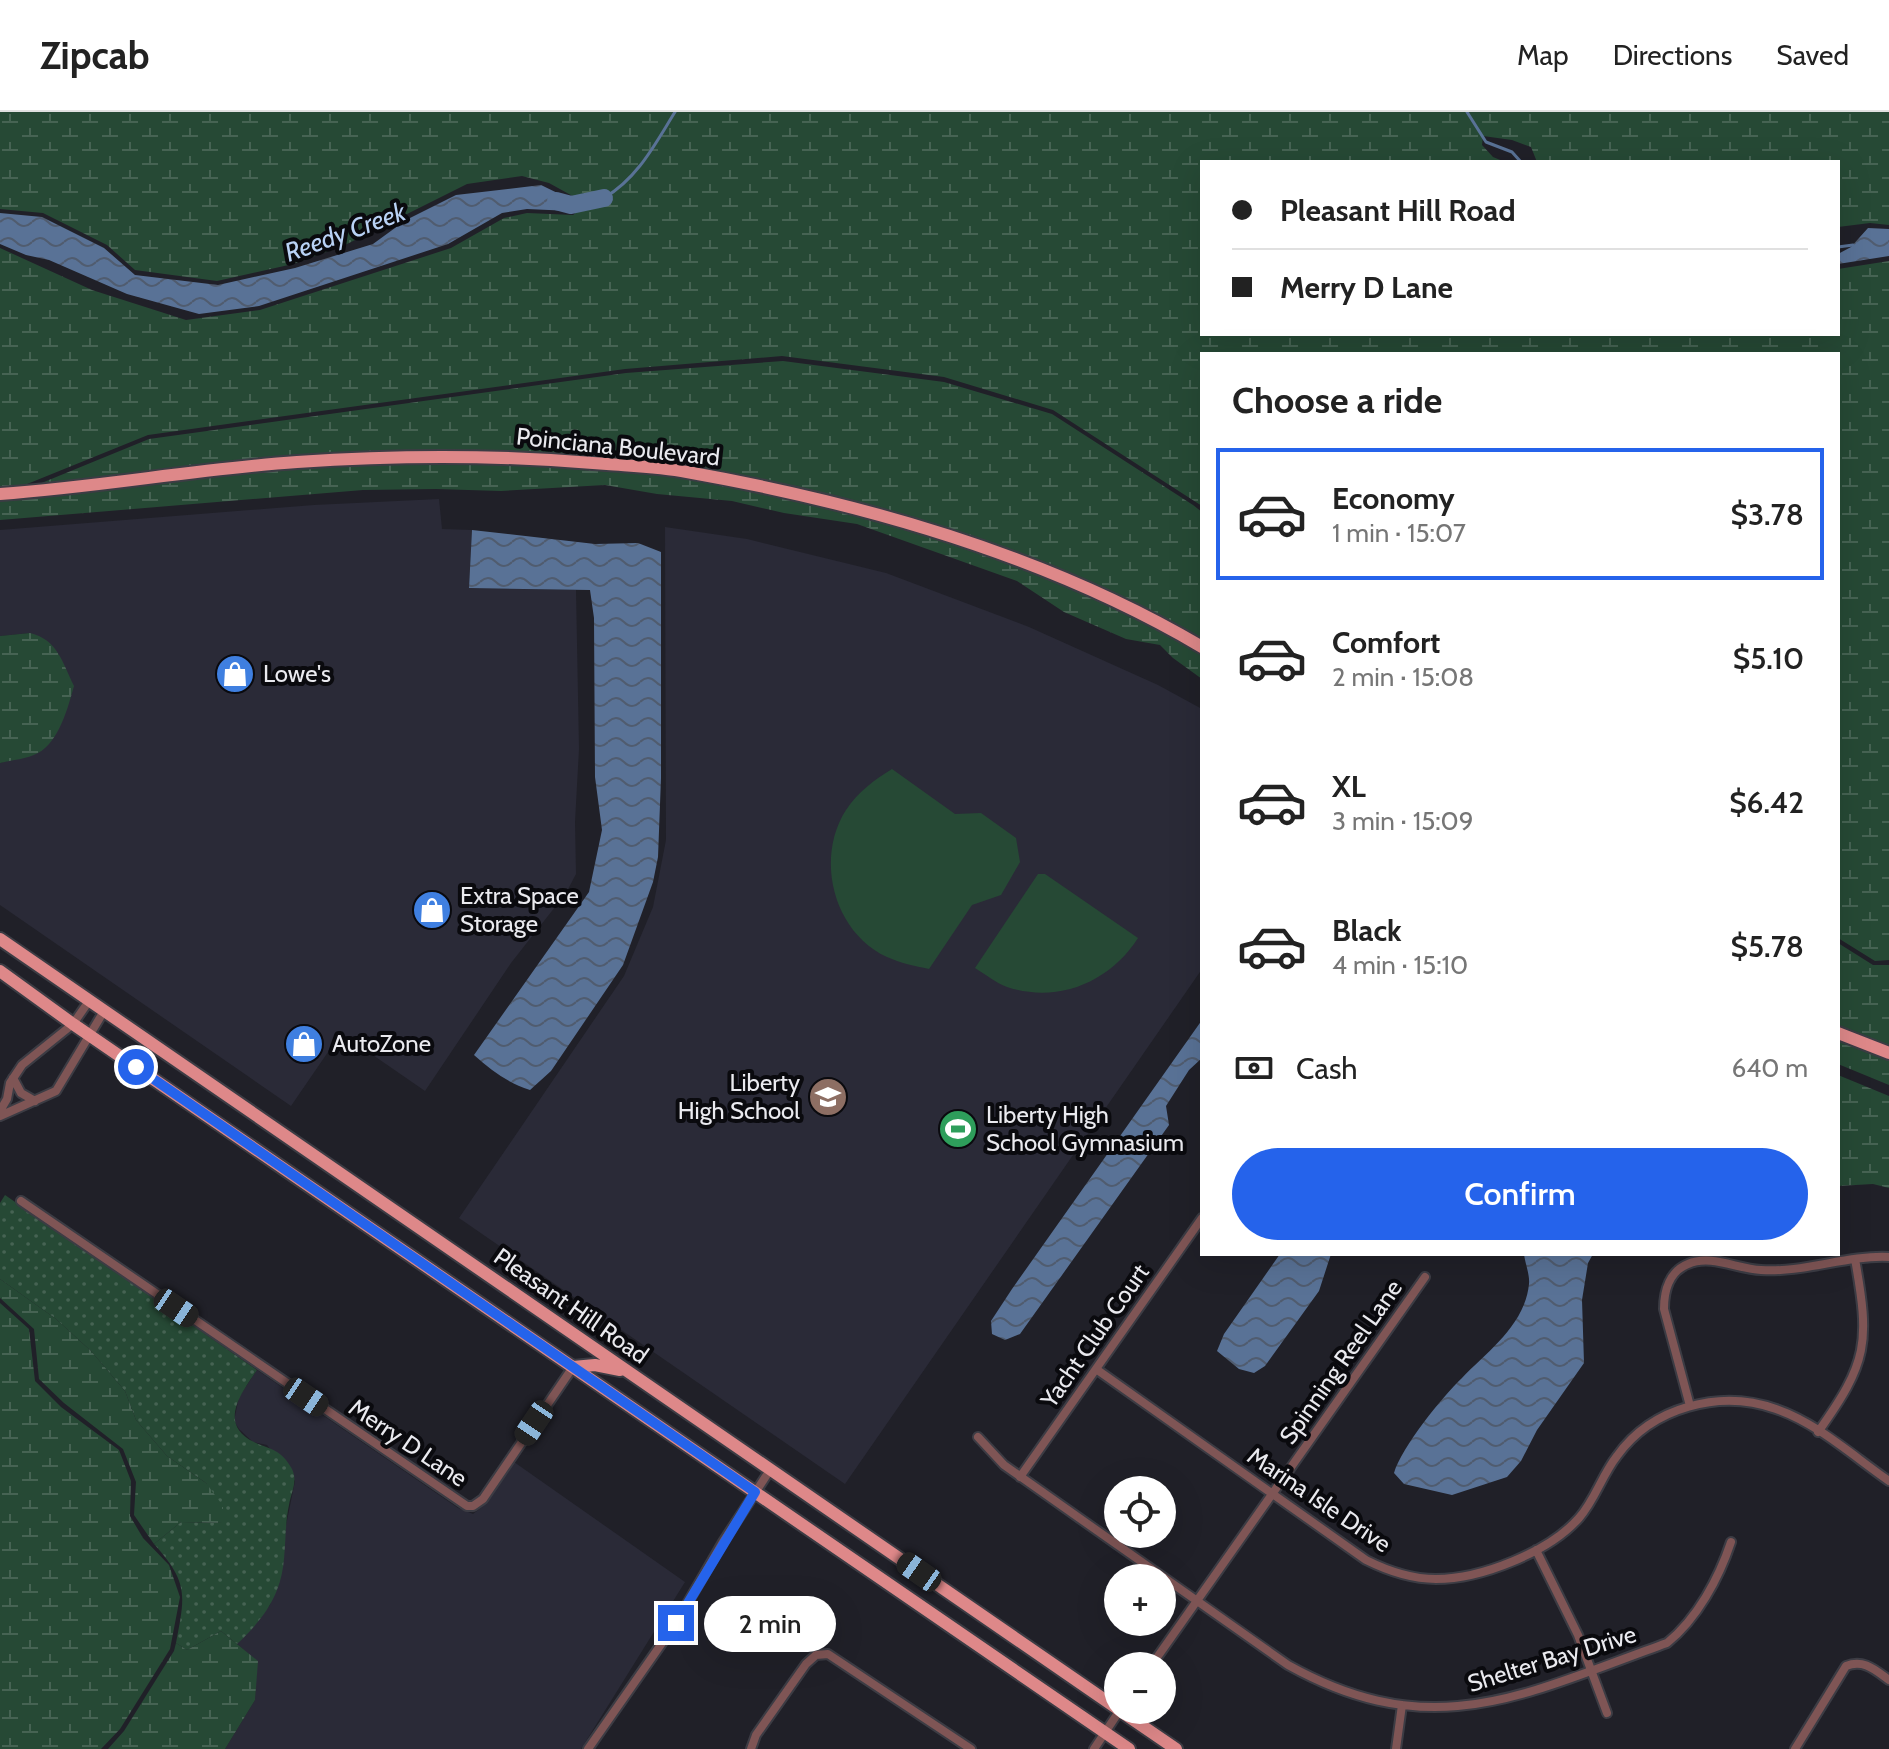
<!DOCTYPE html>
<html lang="en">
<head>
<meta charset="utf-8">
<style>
  :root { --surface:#fff; --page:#f2f2f2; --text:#222; --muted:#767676; --line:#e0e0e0; --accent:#2563eb }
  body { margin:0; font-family:Cabin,sans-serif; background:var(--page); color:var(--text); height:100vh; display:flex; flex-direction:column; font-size:30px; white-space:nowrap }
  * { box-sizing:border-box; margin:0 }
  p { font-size:26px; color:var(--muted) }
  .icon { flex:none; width:44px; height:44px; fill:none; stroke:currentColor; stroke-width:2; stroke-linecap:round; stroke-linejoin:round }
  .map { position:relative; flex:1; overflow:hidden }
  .side { position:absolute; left:1200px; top:240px; width:640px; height:904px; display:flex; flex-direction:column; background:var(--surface); border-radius:0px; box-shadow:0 8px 32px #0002 }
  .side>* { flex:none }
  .top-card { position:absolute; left:1200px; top:48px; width:640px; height:176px; border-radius:0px; box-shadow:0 8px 32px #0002; display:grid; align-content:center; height:176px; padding:0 32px; background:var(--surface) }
  .controls { position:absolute; left:1104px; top:1364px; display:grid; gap:16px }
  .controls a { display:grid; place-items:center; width:72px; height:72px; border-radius:50%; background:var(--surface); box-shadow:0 8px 32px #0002; font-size:40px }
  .end { position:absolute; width:36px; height:36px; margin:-18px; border:10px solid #2563eb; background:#fff; box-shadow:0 0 0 4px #fff }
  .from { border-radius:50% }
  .bubble { position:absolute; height:56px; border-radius:28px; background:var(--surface); box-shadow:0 8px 32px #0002; font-size:26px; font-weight:600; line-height:56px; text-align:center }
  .car { position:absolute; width:24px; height:48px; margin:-24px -12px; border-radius:10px; box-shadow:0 0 6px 2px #0007; background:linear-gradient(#222 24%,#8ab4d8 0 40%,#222 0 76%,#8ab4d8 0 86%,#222 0) }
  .top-card b { display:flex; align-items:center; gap:28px; height:76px; font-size:30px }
  .top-card b+b { border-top:2px solid var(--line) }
  .top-card i { width:20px; height:20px; background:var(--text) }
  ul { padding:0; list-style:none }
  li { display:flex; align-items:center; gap:24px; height:132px; margin:0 16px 12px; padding:0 16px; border:4px solid transparent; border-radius:0px }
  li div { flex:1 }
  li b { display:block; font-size:30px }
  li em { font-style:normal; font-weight:600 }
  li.current { border-color:var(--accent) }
  li>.icon { width:72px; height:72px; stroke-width:1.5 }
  h2 { padding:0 32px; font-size:36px; line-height:96px }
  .pay { display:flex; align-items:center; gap:20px; height:88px; padding:0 32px; font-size:30px }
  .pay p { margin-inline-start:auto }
  .action { display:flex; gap:16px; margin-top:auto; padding:16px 32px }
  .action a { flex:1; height:92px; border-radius:48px; background:var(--accent); color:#fff; font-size:32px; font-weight:600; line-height:92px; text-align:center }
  header { display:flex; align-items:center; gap:48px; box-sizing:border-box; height:112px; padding:0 40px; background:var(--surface); border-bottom:2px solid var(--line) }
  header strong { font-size:38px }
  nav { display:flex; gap:44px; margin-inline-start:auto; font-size:28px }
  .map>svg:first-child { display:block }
</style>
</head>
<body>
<header>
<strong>Zipcab</strong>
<nav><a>Map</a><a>Directions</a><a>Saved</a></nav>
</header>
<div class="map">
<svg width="1889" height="1637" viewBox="0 0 1889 1637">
  <defs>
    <pattern id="grass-dots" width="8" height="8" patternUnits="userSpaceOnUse" patternTransform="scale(2)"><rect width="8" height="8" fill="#264935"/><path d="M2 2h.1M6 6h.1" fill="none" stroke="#466353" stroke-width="1.8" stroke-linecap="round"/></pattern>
    <pattern id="wetland-marsh" width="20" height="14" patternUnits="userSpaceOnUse" patternTransform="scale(2)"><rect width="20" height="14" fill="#264935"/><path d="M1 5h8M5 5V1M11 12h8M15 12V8" fill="none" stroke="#466353"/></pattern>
    <pattern id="water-waves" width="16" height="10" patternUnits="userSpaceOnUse" patternTransform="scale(2)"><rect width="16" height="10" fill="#597296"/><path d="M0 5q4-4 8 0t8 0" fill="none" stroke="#505c6f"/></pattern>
  </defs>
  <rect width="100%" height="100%" fill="#202028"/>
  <!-- built -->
  <path fill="#2a2a37" d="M439 387 442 417 472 418 469 476 576 478 579 637 575 710 576 762 566 781 511 851 425 979 341 921 291 994 0 793V651L37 641 30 521 0 524V418L314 393Z
    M665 415 747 427 886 461 1029 515 1158 573 1202 597V857L845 1372 459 1106 624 864 653 795 666 728Z
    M257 1258 458 1396 473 1402 482 1395 514 1350 685 1470 581 1637H225L255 1588 257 1549 237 1532 270 1493 295 1369 267 1333 253 1330 239 1317 234 1309 239 1285Z"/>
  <!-- grass -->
  <path fill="url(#grass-dots)" d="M5 1083 257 1258C242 1280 217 1312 254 1330 271 1338 281 1337 292 1357 298 1370 291 1380 289 1393 283 1420 288 1452 277 1478 269 1499 253 1517 237 1532L221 1519 187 1538 176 1531C185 1483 189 1471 154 1432L181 1410 223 1411 206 1371 167 1344 136 1308 125 1279 91 1239 56 1207 0 1167V1091Z"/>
  <!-- wetland -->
  <path fill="url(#wetland-marsh)" d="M0 0H1889V113L1870 111 1838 115V50H1537L1531 35 1512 28 1483 24 1482 33 1493 45 1505 50H1202V222H1838V157L1889 149V848L1875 849 1838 826V242H1202V394L1053 298 944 265 782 244 625 257 148 323 0 383V136L92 178 186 208 260 198 451 136 504 106 527 101 573 103 587 92 549 71 522 64 467 72 345 133 293 152 217 169 135 158 107 133 43 101 0 97Z
    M783 249 944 270 1052 302 1193 393 1202 400V567L1173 546 1160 533 1126 527 1064 500 1017 469 857 412 784 401 732 389 657 382 605 373 501 379 436 377 363 378 0 408V388L149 327 626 261Z
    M30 521C58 528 62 550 74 574 68 595 59 630 38 641 27 647 12 648 0 651V524Z
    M1838 831 1873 853H1889V973L1838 952Z
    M1838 963 1889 984V1076L1873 1072 1838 1074Z
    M0 1167 56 1207 91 1239 125 1279 136 1308 167 1344 206 1371 223 1394V1411L181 1410 154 1432 134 1403 136 1370 123 1337 64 1291 39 1267 34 1217 0 1186Z
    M0 1191 29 1217 35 1269 61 1295 119 1338 131 1369 130 1404 143 1426 169 1453 180 1485 170 1537 120 1617 101 1637H0Z
    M221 1519 258 1549 255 1588 225 1637H108L124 1619 174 1539 176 1531 187 1538Z"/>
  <!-- pitch -->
  <path fill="#264935" d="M892 657 955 702 981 701 1016 726 1020 750 1001 783 972 793 929 857C915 854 900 851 887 845 833 820 815 746 846 698 858 680 874 668 892 657Z
    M1038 762H1045L1138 826C1110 870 1058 892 1007 875 996 871 985 862 975 856Z"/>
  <!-- water -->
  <path fill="url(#water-waves)" d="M541 73 580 92 571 99 527 97 502 101 448 132 259 194 199 202 127 182 49 148 26 143 0 132V101L42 105 104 136 135 163 218 173 295 156 373 132 406 108 456 83Z
    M1868 116 1889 117V144L1838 152V142L1851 135Z
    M472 418 595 432 638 431 661 440V666L658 745 653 770 623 853 551 959 530 978C508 971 492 959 474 943L589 780 602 718 595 665 594 506 590 478 469 476Z
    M1202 908V946L1189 958 1166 994 1169 1013 1020 1222 1005 1228 992 1222 991 1209 1012 1177Z
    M1280 1142H1331L1319 1179 1265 1254 1254 1261 1239 1257 1217 1239 1224 1222Z
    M1524 1142H1593L1588 1151 1582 1188 1584 1251 1537 1318 1521 1349 1507 1365 1452 1383 1404 1372 1394 1361C1402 1335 1441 1286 1462 1266 1488 1239 1525 1213 1529 1172 1530 1163 1525 1151 1524 1142Z"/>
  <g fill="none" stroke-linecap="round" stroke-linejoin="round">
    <!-- stream -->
    <path stroke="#597296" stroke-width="3" d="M1467 0 1486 30 1512 40 1521 50
      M604 86C638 66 655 32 675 0
      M1838 135 1853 133"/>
    <!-- river -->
    <path stroke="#597296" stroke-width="18" d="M556 89 571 93 604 86"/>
    <!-- street casing -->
    <g stroke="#3c3c44" stroke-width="12">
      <path id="street" d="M13 966 21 981 35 989
        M0 999 7 987 10 971 22 953 73 912 89 889
        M0 1004 56 979 104 899
        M21 1089 467 1394H473L483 1387 573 1255
        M1096 1257 1366 1448C1388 1459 1411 1467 1436 1467 1481 1467 1549 1440 1579 1406 1595 1388 1602 1363 1617 1344 1652 1295 1720 1277 1776 1297 1817 1311 1853 1344 1889 1369
        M1690 1294 1664 1197C1664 1178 1670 1159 1688 1152 1711 1142 1737 1157 1761 1158 1804 1161 1846 1143 1889 1145
        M1818 1320C1868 1250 1870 1231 1855 1147
        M978 1325 1004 1353 1288 1553C1434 1634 1524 1582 1667 1531 1697 1507 1719 1466 1731 1430
        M1020 1365 1202 1106
        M1536 1438 1578 1523 1607 1601
        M1151 1554 1425 1165
        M588 1637 676 1511 723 1430 770 1358
        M751 1637 756 1623 806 1552 816 1543 828 1542 971 1637
        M1094 1637 1120 1598
        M1396 1637 1402 1593
        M1795 1637 1846 1554C1864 1547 1875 1558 1889 1568"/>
    </g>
    <!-- primary casing -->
    <g stroke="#3c3c44" stroke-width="16">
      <path id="primary" d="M0 382C99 375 197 357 297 350 400 343 504 343 607 352 633 354 661 355 687 360 862 391 1048 444 1202 535
        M0 827 1118 1597
        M0 859 73 912 1129 1637
        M1838 921 1889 941
        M573 1255 595 1253 620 1258
        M1119 1598 1176 1637"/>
    </g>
    <!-- street -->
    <use href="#street" stroke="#7f5555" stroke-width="8"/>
    <!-- primary -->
    <use href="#primary" stroke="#de8889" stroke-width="12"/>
  </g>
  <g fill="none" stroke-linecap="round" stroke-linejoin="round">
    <!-- route -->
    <path stroke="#2563eb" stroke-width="10" d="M136 955 755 1380 676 1511"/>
  </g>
  <!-- icons -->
  <defs>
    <g id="shop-disc" transform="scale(2)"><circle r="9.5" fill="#3f7fe0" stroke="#0a0a0e"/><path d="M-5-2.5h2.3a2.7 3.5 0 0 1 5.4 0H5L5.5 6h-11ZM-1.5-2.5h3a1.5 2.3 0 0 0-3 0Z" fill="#fff"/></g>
    <g id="school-disc" transform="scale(2)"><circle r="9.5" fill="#8d6e63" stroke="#0a0a0e"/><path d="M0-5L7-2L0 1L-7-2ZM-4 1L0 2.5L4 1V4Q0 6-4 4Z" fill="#fff"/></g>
    <g id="stadium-disc" transform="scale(2)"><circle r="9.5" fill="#2e9e5b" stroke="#0a0a0e"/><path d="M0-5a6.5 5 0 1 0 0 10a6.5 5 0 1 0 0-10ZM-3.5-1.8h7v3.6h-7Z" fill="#fff"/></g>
  </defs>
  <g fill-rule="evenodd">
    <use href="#shop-disc" x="235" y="562"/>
    <use href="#shop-disc" x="432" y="798"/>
    <use href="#shop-disc" x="304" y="932"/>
    <use href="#school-disc" x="828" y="985"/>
    <use href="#stadium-disc" x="958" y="1017"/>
  </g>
  <g text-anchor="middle" stroke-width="8" stroke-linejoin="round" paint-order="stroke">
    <!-- street labels -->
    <g font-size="24" fill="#eaeaef" stroke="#0a0a0e">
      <text transform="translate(618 335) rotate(6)" y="8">Poinciana Boulevard</text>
      <text transform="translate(571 1194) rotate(35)" y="8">Pleasant Hill Road</text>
      <text transform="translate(1095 1224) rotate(-55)" y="8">Yacht Club Court</text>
      <text transform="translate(1341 1250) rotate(-55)" y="8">Spinning Reel Lane</text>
      <text transform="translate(408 1331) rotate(34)" y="8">Merry D Lane</text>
      <text transform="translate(1319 1388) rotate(34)" y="8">Marina Isle Drive</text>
      <text transform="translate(1552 1547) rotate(-17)" y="8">Shelter Bay Drive</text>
    </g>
    <!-- poi labels -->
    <g font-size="24" fill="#eaeaef" stroke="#0a0a0e" text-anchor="start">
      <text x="263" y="570">Lowe's</text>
      <text x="460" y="792">Extra Space<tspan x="460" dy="28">Storage</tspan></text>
      <text x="332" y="940">AutoZone</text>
      <text x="800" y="979" text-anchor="end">Liberty<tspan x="800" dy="28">High School</tspan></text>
      <text x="986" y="1011">Liberty High<tspan x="986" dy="28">School Gymnasium</tspan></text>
    </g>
    <!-- water labels -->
    <g font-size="26" font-style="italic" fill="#b9d2f5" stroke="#0a0a0e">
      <text transform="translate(345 120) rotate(-20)" y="9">Reedy Creek</text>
    </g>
  </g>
</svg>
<div class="controls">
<a><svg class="icon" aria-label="locate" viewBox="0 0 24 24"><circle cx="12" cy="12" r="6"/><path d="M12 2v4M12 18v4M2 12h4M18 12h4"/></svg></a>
<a>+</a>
<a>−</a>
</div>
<i class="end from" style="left:136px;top:955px"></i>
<i class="end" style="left:676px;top:1511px"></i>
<div class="bubble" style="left:704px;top:1484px;width:132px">2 min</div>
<i class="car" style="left:176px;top:1196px;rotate:124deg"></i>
<i class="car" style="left:306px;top:1285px;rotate:124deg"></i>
<i class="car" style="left:534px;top:1311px;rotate:214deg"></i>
<i class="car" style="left:919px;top:1460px;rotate:305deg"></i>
<div class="top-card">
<b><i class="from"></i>Pleasant Hill Road</b>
<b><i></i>Merry D Lane</b>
</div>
<section class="side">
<h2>Choose a ride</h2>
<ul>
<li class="current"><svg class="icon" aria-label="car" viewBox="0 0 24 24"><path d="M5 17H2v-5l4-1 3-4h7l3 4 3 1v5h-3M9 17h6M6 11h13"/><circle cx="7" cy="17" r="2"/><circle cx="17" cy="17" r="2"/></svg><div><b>Economy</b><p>1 min · 15:07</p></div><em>$3.78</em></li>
<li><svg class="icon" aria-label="car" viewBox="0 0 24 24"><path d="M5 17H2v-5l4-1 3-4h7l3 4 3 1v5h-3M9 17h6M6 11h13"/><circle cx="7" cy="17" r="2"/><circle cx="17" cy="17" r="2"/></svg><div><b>Comfort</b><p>2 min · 15:08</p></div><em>$5.10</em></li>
<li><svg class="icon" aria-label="car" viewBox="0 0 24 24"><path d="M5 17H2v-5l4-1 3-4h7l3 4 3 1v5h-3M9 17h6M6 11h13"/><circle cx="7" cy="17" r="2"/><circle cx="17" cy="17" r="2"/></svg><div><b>XL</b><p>3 min · 15:09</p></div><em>$6.42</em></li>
<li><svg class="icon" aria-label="car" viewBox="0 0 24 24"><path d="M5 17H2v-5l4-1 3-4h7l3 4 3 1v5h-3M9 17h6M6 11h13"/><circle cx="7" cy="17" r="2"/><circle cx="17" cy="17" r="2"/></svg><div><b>Black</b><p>4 min · 15:10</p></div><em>$5.78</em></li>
</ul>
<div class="pay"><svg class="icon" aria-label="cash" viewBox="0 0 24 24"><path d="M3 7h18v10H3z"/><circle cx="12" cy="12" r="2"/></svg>Cash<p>640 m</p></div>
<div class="action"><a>Confirm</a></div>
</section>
</div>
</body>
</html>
